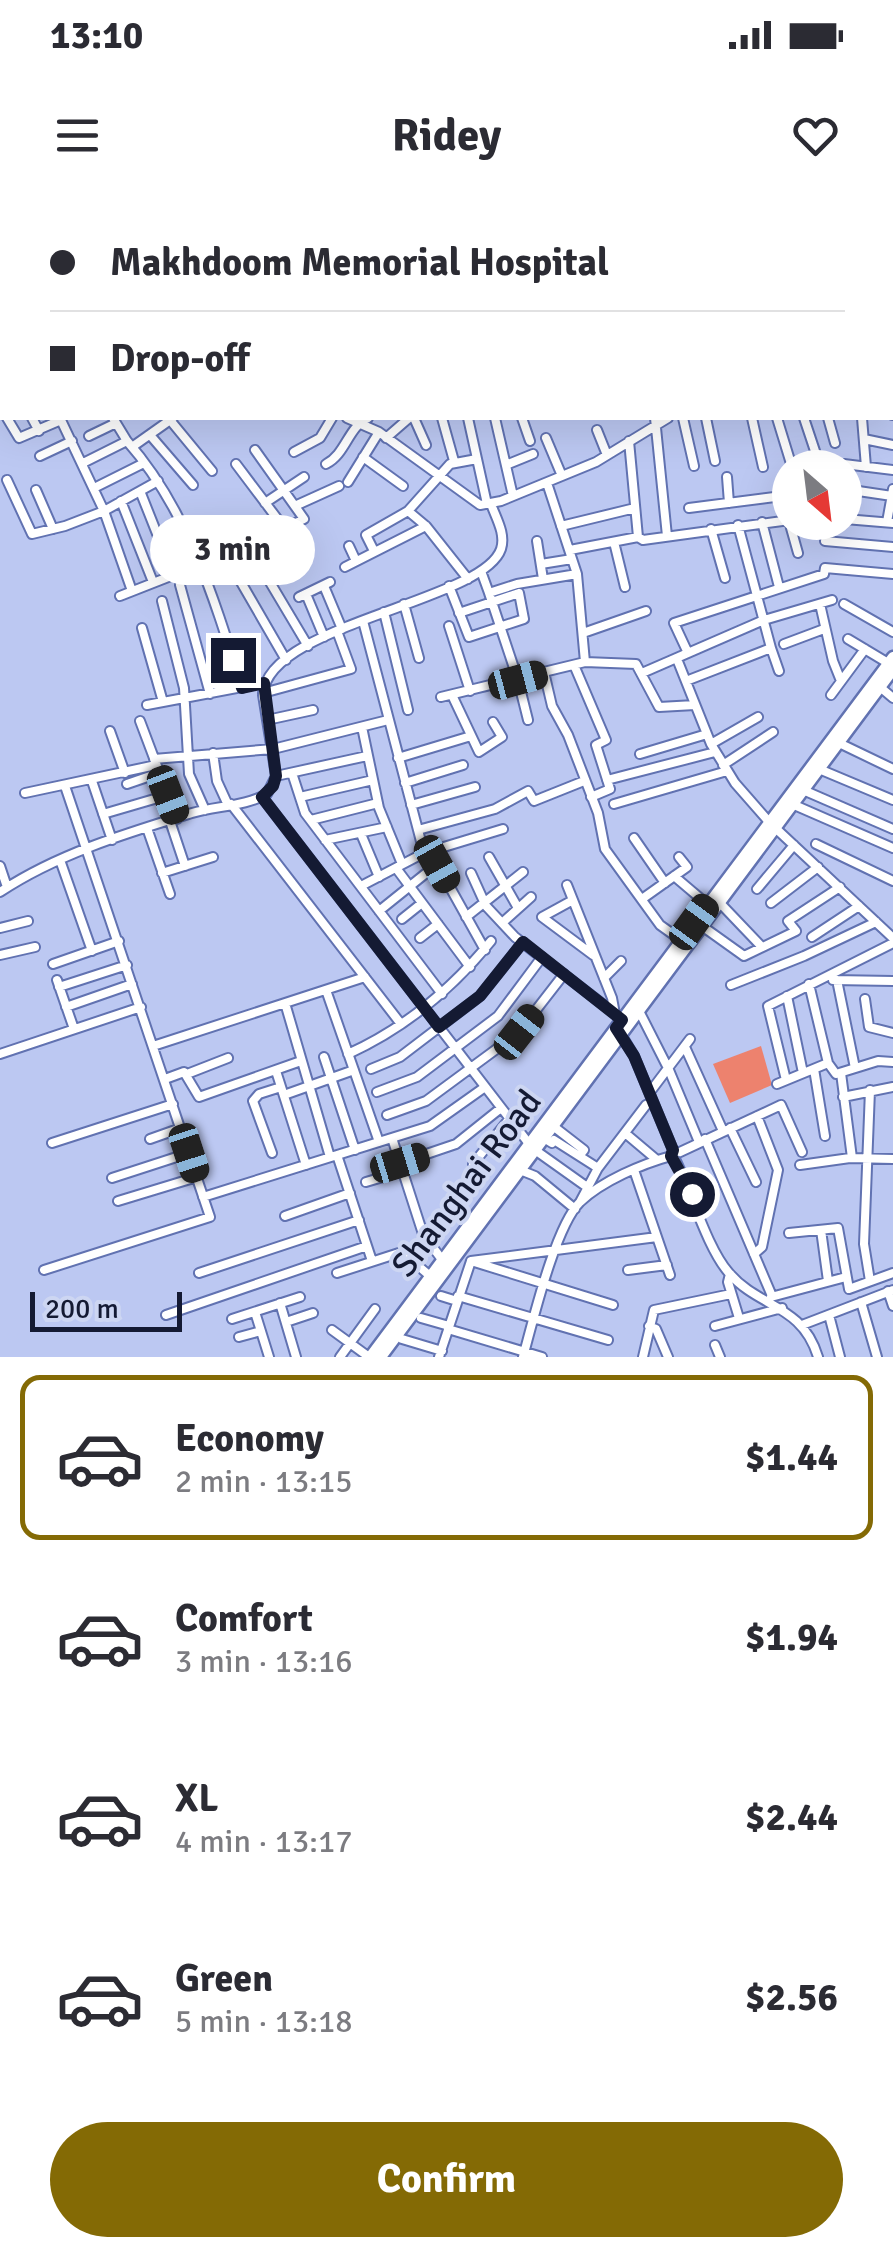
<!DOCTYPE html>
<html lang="en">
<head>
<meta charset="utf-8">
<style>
  :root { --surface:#fff; --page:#f2f2f3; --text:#2b2b33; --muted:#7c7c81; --line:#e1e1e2; --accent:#846a05 }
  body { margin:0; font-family:Signika,sans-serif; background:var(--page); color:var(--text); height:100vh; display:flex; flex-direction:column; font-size:38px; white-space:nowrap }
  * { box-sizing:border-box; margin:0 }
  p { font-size:32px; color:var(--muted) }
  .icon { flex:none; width:55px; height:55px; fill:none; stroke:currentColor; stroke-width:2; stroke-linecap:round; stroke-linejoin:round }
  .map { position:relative; height:1157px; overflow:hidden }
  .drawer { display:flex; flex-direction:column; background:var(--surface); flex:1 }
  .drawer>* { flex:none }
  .banner { position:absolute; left:0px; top:0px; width:895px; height:220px; box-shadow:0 10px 40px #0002; display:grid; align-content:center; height:220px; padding:0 50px; background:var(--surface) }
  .needle { width:65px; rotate:152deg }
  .controls { position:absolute; left:772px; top:250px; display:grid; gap:20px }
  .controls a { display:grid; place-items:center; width:90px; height:90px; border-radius:50%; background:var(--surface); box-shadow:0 10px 40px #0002; font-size:50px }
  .scale { position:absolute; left:30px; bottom:25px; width:152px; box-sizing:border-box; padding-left:10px; border:5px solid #141a33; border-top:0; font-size:28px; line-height:35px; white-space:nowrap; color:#141a33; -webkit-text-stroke:8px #cdd6f2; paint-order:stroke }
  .end { position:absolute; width:45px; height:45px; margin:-22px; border:12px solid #141a33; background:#fff; box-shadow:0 0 0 5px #fff }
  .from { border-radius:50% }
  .bubble { position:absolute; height:70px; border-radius:35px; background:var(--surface); box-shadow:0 10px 40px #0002; font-size:32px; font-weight:800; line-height:70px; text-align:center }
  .car { position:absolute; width:30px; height:60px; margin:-30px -15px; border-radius:12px; box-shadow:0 0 8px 2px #0007; background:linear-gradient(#222 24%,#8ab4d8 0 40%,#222 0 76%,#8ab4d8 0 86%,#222 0) }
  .banner b { display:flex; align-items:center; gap:35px; height:95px; font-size:38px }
  .banner b+b { border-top:2px solid var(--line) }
  .banner i { width:25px; height:25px; background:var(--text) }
  ul { padding:18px 0 0; list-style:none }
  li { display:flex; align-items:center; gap:30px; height:165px; margin:0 20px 15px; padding:0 30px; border:5px solid transparent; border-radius:20px }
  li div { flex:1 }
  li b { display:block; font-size:38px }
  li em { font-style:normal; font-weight:800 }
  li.current { border-color:var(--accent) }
  li>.icon { width:90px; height:90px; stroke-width:1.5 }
  .cta { display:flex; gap:20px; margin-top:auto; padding:20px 50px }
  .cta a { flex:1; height:115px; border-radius:60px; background:var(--accent); color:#fff; font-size:40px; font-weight:800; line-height:115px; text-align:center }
  .status { display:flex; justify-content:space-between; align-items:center; height:70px; padding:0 50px; background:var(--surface); direction:ltr }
  .status svg { height:28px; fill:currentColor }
  header { display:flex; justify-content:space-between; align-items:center; height:130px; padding:0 50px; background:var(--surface); font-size:45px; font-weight:800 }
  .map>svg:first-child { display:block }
</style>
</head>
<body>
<div class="status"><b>13:10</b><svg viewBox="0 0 49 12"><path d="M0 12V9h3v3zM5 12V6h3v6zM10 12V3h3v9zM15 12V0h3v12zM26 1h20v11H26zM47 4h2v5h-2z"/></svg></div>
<header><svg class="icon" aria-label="menu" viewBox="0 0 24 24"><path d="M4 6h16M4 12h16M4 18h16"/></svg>Ridey<svg class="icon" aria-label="heart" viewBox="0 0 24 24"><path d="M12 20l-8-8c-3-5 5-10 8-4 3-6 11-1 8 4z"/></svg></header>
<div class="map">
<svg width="893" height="1157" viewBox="0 0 893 1157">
  <rect width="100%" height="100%" fill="#bcc8f2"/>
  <!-- green -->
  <path fill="#ed826e" d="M761 846 772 885 730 903 713 864Z"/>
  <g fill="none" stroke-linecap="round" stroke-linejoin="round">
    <!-- minor casing -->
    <g stroke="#6172b1" stroke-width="12">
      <path id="minor" d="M139 0V2
        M262 0 263 2
        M289 0 290 2
        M313 0 314 2
        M356 0 358 2
        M480 0 481 2
        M506 0 507 2
        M536 0V2
        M561 0V2
        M587 0 588 2
        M635 0 638 2
        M666 0 668 2
        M728 0 730 2
        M810 0 811 2
        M77 2 79 0
        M121 2 124 0
        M163 2 166 0
        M211 2 214 0
        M325 2 329 0
        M405 2 411 0
        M703 2 710 0
        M758 2 761 0
        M794 2 797 0
        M840 2 843 0
        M0 72 2 69
        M0 116 2 114
        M892 119H893
        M0 147 2 145
        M892 151H893
        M0 165 2 168
        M0 204 2 209
        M892 215H893
        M7 218 19 238 61 220
        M32 218 39 231
        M60 218 104 311 158 281
        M113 218 127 241
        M347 218 379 232 480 305 501 301 596 262 668 218
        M414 218 426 245
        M442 218 454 261
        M468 218 487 304
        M495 218 513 296
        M522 218 530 241
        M655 218 667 336
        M683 218 694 266
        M706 218 715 261
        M752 218 763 267
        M777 218 792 267
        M804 218 816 254
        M828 218 835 243
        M862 218 866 267
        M170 220 212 271
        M597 230 607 255
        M150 235 193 285
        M89 236 116 223
        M386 238 409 218
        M546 238 562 276
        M864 239 893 245
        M629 241 638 337
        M132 247 173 218
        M294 252 320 238 332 218
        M40 256 72 241
        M363 257 403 286
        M83 263 127 241C188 310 215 401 242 488
        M236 264 285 329
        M326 264C346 254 348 227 368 218
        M844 264 893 270
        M506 265 533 254
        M727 277 729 303
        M7 280 32 334 65 326 104 311 132 391
        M348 282 379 232
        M547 283 577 374 585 462
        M94 288 144 263
        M845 289 892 296
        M36 290 53 329
        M140 291 173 374
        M782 296 798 353
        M121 301 153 382
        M265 303 304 277
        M297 305 339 286
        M689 308 790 295
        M408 311 450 264 477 259
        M845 319 893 323
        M762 322 779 387
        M887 322 893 289
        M738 325 771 448
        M561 326 635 308
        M711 329 725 378
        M537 341 543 379
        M825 341 893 347
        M614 342 625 387
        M349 346 356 361
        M249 347 308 446
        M570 350 638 337 643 340 790 320
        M374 351 366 335 408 311 426 326 468 379
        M227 358 286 460
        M541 364 572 359
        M345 367 426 326
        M201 369 304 319 255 250
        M481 371 489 393 517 384 577 374
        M180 385 210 494
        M324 386 342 429
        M449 386 469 437 524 419 519 393 459 413
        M489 393 518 480 528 520
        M306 394 324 437
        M120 396 199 365
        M299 397 330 382
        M162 401 184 488 189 574 205 610
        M404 404 419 458
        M820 404 833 461 841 481
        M844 404 893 432
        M384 412 408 510
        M363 421 418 630
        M449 426 470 491
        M142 428 163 502
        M583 433 646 411
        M848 439 888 463
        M784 444 824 429
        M688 453 674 423 824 374 825 368 893 374
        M677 459 711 544 735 583 770 623 893 738
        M574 465 606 540 596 545 610 589 591 597
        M544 472 552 506 568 535 598 613 605 649 660 725 681 740
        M642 473 764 420 832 400
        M686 481 771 448 779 471
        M880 487 893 498
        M263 493 351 469 337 431
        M452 495 479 552 502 537 493 522
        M831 495 865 449
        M441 497 585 462 636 464 659 507 695 505
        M147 505 264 483
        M267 520 313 510
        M140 521 177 619
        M362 527 379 608 402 664
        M110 531 125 573
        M839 543 893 569
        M711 544 758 517
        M213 553 217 581 228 605
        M640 554 707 534
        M398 558 471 536
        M154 559 273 549 388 520
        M723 565 773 532
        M819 569 893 600
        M292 573 305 613 442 794
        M276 576 367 556
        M607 580 715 552
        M92 581 112 640
        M405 583 463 565
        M127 584 159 573
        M803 590 893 629
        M25 593 156 565
        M262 597 530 945
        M300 597 373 580
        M231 604 401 824
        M614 604 727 571
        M792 604 893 648
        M411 605 475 587
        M103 614 168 595
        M311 620 378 603
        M170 621 185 666
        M147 628 170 694
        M361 634 379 677
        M634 638 665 683
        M325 640 387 627
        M816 644 893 681
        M424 653 418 630 495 609 528 591 534 601 584 581
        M489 657 518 708
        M60 660 92 751
        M437 664 485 750
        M0 666 7 687
        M396 668 470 767
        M162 673 213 657
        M471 673 486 706 515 737 622 819
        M674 676 707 704
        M567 685 612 798 615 814
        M361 686 424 653 503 629
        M757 689 794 645
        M0 692C57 654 127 633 192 613 216 606 246 606 267 594L276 576 263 495C266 424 483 402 501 349 506 334 496 318 491 304
        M642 699 687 667 679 657
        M573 700 542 717 593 755
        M719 702 761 746
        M771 703 818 667
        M379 711 425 674
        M466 717 523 672
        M402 719 422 703
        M502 723 531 697
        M702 726 744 756 796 731 788 721 840 687
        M0 728 28 721
        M812 737 859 706
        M420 738 438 724
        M0 755 35 747
        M53 764 119 741
        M604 778 621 761
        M57 780 74 829
        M833 780 893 781
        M837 780 855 868
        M809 784 828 863
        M731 785 804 756 876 722
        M59 787 127 765
        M326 790 379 942
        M787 796 803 873
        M865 799 869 827 893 833
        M285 803 330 957
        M66 807 132 784
        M639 811 669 870 699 942
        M619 831 634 856 673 950
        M153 846 365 777
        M685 847 723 931
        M0 854 141 807
        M348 854C405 828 452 789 491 741
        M324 857 355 950
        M371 869 400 857 480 796 523 742
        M814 869 825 936
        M276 871 306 965
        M841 873 852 958
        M187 874 228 858
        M165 879 184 872 199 897 301 861
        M786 880 768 806 893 743
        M777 884 828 863 836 874 878 861 893 862
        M377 892 417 877 498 816 542 757
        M650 892 690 839
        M284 895 354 870
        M843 897 893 887
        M387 915 426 901 506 842 519 832 564 774
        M553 926 584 950 580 955
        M730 928 756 982
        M625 933 657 960
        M392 938 423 1034 443 1061
        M544 938 552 943 554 940 598 968
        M150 939 181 928
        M705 939 772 1096
        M52 943 173 904
        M535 950 587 987
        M680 952 781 905 802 952
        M272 953 253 901 259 894 281 887
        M337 955 372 1061
        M675 959C691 991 707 1048 729 1073 759 1108 802 1104 818 1157
        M400 963 456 944 501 908
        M473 964 510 918
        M800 965 850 958 893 959
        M520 970 535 976 575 1009
        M634 970 670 1075
        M112 978 189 953
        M366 982 403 971
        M203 997 430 926 485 887
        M118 1001 197 977
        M580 1002 598 968 646 905 653 902
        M285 1016 350 993
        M821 1030 828 1081
        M789 1033 838 1028 849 1089 893 1073
        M754 1054 762 1047 778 970 757 916
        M471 1061 657 1037
        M471 1061 613 1105
        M44 1070 210 1017 65 586
        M628 1070 667 1065
        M199 1073 359 1020
        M337 1073 402 1052 430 1076
        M730 1074 728 1082 739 1118
        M870 1081 864 1044 870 890
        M888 1091 893 1106
        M441 1096 457 1101
        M458 1096 608 1140
        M771 1097 846 1077
        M861 1102 877 1157
        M280 1103 296 1157
        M255 1112 269 1157
        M166 1115 367 1046
        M829 1115 840 1157
        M421 1118 449 1126
        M232 1119 300 1097
        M286 1122 313 1113
        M802 1125 893 1090
        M649 1126 656 1129 668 1157
        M715 1126 782 1108
        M448 1129 542 1157
        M332 1130 369 1157
        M239 1137 261 1131
        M402 1139 442 1151
        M715 1145 720 1157
        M340 1157 375 1109
        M439 1157 471 1061
        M523 1157C533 1121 555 1027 580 1002 602 981 642 964 671 956
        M643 1157 654 1110 731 1094"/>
    </g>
    <!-- major casing -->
    <g stroke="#6172b1" stroke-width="15">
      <path id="major" d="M370 1157 893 457
        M381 1157 893 470"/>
    </g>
    <!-- minor -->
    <use href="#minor" stroke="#fff" stroke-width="8"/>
    <!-- major -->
    <use href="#major" stroke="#fff" stroke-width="10"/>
  </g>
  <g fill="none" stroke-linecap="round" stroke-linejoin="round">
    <!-- route -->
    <path stroke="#141a33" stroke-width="12" d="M233 460 242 488 264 483 276 576 273 586 262 597 439 827 480 796 523 742 622 820 616 828 634 856 673 950 671 956 692 994"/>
  </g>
  <g text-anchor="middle" stroke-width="8" stroke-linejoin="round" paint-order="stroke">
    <!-- street labels -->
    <g font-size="35" fill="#141a33" stroke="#cdd6f2">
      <text transform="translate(466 983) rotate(-53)" y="12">Shanghai Road</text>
    </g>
  </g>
</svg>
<div class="controls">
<a><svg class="needle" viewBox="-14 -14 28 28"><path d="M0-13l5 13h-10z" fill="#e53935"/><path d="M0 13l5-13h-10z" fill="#7c7c81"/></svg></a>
</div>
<div class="scale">200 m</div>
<i class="end from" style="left:692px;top:994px"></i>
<i class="end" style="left:233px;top:460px"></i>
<div class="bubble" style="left:150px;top:315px;width:165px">3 min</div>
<i class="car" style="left:518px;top:480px;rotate:75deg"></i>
<i class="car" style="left:168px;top:595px;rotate:159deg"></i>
<i class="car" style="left:437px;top:664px;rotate:151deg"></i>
<i class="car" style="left:694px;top:722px;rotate:36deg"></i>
<i class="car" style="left:519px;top:832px;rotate:38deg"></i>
<i class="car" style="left:189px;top:953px;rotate:162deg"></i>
<i class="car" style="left:400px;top:963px;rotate:73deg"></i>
<div class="banner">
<b><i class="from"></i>Makhdoom Memorial Hospital</b>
<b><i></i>Drop-off</b>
</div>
</div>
<section class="drawer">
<ul>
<li class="current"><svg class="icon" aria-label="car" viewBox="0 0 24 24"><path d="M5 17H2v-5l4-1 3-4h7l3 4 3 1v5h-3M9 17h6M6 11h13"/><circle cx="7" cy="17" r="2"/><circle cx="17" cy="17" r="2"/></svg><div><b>Economy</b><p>2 min · 13:15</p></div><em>$1.44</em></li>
<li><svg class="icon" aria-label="car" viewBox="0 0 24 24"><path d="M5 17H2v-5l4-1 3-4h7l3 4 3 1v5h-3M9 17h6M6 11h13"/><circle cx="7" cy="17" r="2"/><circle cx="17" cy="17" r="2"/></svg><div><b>Comfort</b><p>3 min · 13:16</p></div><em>$1.94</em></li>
<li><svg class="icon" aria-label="car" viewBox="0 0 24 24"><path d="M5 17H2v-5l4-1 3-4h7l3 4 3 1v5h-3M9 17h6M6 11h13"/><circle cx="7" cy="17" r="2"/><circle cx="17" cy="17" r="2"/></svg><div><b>XL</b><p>4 min · 13:17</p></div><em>$2.44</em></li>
<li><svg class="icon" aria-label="car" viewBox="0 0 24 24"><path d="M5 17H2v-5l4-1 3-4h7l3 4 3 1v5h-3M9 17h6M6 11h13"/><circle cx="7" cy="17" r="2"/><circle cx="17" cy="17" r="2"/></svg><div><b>Green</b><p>5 min · 13:18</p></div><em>$2.56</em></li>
</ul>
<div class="cta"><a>Confirm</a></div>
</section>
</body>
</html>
